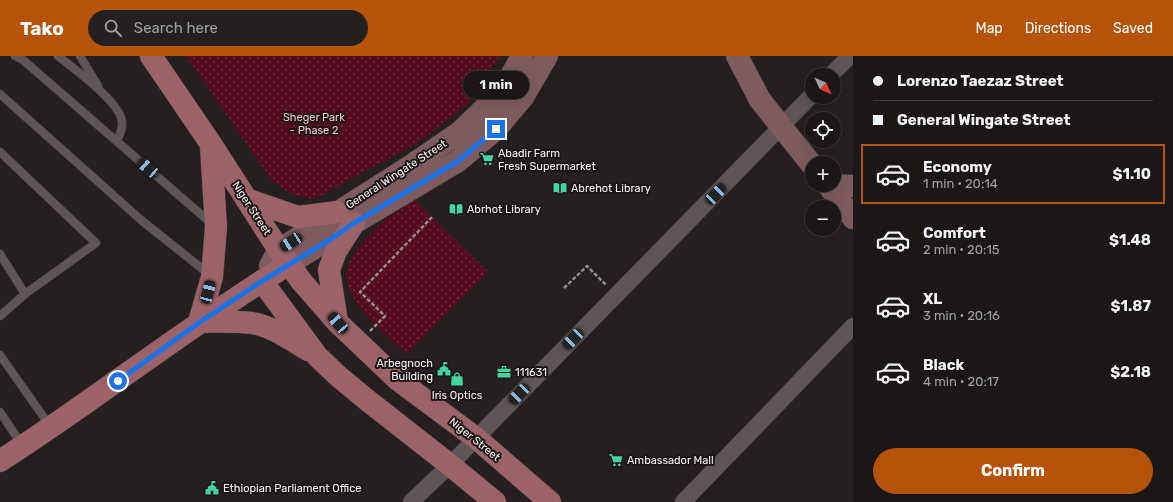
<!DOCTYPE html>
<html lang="en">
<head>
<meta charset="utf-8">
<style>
  :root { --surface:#1c1717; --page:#252020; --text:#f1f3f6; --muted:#a09fa1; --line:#3a3636; --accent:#b45309 }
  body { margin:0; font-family:Rubik,sans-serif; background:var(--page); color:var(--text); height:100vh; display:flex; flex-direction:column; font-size:15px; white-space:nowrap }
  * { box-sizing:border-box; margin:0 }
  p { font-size:13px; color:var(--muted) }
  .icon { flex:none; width:22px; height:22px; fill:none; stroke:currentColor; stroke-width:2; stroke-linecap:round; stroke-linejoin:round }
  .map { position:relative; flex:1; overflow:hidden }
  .panel { display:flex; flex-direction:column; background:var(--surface); width:320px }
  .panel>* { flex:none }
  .guide { display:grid; align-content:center; height:88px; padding:0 20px; background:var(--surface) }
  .needle { width:26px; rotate:135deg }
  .buttons { position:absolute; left:805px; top:12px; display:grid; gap:8px }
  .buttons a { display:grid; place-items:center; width:36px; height:36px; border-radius:50%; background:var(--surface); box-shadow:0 4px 16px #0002,0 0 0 1px var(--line); font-size:20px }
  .end { position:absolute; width:18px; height:18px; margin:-9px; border:5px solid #1a73e8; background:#fff; box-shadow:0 0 0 2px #fff }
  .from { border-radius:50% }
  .bubble { position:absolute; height:28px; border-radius:14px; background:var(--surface); box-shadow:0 4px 16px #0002,0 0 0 1px var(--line); font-size:13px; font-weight:700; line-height:28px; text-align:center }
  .car { position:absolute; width:12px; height:24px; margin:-12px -6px; border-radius:5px; box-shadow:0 0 3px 1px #0007; background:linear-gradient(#222 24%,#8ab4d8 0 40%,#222 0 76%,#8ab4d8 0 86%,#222 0) }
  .guide b { display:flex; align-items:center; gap:14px; height:38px; font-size:15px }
  .guide b+b { border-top:1px solid var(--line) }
  .guide i { width:10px; height:10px; background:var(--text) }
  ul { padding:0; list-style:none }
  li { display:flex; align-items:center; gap:12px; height:60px; margin:0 8px 6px; padding:0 12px; border:2px solid transparent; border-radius:0px }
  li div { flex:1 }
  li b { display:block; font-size:15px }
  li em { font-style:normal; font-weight:700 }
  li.on { border-color:var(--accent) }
  li>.icon { width:36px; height:36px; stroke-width:1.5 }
  .action { display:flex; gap:8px; margin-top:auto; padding:8px 20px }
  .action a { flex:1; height:46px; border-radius:24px; background:var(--accent); color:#fff; font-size:16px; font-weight:700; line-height:46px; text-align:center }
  header { display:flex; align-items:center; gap:24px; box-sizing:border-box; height:56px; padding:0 20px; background:var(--accent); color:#fff }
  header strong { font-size:19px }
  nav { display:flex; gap:22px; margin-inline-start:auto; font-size:14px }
  .search { width:280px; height:36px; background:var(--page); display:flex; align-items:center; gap:10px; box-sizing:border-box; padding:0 14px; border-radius:22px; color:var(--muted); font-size:15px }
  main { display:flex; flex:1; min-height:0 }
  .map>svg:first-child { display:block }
</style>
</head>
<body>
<header>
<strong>Tako</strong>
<div class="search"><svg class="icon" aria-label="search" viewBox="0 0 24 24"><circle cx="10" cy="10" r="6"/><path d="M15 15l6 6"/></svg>Search here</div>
<nav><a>Map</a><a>Directions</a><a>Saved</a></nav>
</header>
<main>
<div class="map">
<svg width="853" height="446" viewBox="0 0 853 446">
  <defs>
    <pattern id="park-dots" width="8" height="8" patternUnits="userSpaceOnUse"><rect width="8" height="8" fill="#530d1e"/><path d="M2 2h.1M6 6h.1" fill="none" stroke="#6c313f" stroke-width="1.8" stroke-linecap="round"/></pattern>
  </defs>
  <rect width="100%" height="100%" fill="#261f1f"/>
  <!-- park -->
  <path fill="url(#park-dots)" d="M186 0H500L468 48 419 86 314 143 293 139 272 125Z
    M415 144 488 216 407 298C385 279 358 257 348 229 341 208 359 190 372 177 377 172 382 166 387 162 396 155 406 150 415 144Z"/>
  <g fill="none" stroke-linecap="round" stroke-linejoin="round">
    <!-- lane casing -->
    <g stroke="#423c3c" stroke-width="9">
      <path id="lane" d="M15 0 23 4 212 168
        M58 0C74 13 122 47 122 67 123 73 119 80 117 85
        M80 0 98 30
        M0 38 141 164 210 219
        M0 96 96 187 25 238
        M0 198 25 238 0 260
        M0 299 50 370
        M0 356 22 389"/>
    </g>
    <!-- street casing -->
    <g stroke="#423c3c" stroke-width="17">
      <path id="street" d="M831 19 850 0
        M411 446 450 409 812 39
        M683 446 853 270"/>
    </g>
    <!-- secondary casing -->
    <g stroke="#423c3c" stroke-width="23">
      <path id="secondary" d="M737 0 760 44 812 109
        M828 129 853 162
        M834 129 853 130
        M289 208 354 167 458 105 496 73 523 41 547 0
        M270 210 279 194 412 109 460 76 485 52 507 27 522 0"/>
    </g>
    <!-- primary casing -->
    <g stroke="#423c3c" stroke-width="23">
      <path id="primary" d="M151 0 211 88 279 194 302 226 338 267 398 324 476 382 550 446
        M246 143 298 161 337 156
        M262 225 317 300 338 320 367 344 450 409 495 446
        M199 266 212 221 216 171 211 91
        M199 266C217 266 235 265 252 267 272 270 291 284 308 294
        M337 266 329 214 336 195 354 167
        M0 405C40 379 79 352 118 324 174 285 230 244 289 208"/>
    </g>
    <!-- path -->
    <path stroke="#938c8d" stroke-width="2.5" stroke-dasharray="4 2" stroke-linecap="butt" d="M564 232 587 210 606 229
      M370 275 385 260 360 236 432 161"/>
    <!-- lane -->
    <use href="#lane" stroke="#5e5556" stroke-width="8"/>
    <!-- street -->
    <use href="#street" stroke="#5e5556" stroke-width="16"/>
    <!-- secondary -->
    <use href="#secondary" stroke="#7d5b5f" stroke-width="22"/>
    <!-- primary -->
    <use href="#primary" stroke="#9b6269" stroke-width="22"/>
  </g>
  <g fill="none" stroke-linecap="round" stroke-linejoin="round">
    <!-- route -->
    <path stroke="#1a73e8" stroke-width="5" d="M118 325 200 266 262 225 328 185 354 167 458 105 496 73"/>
  </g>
  <!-- icons -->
  <defs>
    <g id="supermarket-bare" transform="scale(1.08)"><path d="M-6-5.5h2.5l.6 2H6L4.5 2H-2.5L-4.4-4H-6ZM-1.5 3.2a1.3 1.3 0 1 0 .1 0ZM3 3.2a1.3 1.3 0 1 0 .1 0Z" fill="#44d4a0" stroke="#1d1616" stroke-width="2.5" paint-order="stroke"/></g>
    <g id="library-bare" transform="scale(1.08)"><path d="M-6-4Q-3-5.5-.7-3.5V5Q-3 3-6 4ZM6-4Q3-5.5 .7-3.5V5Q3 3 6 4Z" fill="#44d4a0" stroke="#1d1616" stroke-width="2.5" paint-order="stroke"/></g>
    <g id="civic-bare" transform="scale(1.08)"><path d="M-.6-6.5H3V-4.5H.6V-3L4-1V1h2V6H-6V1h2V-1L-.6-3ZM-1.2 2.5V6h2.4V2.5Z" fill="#44d4a0" stroke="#1d1616" stroke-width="2.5" paint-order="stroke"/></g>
    <g id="office-bare" transform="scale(1.08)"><path d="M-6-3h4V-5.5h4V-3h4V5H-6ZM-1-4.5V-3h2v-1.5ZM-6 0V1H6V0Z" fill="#44d4a0" stroke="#1d1616" stroke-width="2.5" paint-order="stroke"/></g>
    <g id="shop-bare" transform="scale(1.08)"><path d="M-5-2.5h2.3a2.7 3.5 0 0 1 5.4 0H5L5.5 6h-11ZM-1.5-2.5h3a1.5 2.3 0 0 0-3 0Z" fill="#44d4a0" stroke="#1d1616" stroke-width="2.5" paint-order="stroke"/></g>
  </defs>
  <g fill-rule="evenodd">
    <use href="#supermarket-bare" x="487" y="103"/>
    <use href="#library-bare" x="560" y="132"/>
    <use href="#library-bare" x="456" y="153"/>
    <use href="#civic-bare" x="444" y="313"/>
    <use href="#office-bare" x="504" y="316"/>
    <use href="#shop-bare" x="457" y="323"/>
    <use href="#supermarket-bare" x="616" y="404"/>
    <use href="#civic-bare" x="212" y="432"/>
  </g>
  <g text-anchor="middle" stroke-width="4" stroke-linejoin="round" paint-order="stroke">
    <!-- park labels -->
    <g font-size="11" fill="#f9c2c7" stroke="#1d1616">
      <text x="314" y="65">Sheger Park<tspan x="314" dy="13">- Phase 2</tspan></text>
    </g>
    <!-- poi labels -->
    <g font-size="11" fill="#f8f2f3" stroke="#1d1616" text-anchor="start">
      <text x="498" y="101">Abadir Farm<tspan x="498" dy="13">Fresh Supermarket</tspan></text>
      <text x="571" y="136">Abrehot Library</text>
      <text x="467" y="157">Abrhot Library</text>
      <text x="433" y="311" text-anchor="end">Arbegnoch<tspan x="433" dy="13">Building</tspan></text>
      <text x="515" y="320">111631</text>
      <text x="457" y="343" text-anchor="middle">Iris Optics</text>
      <text x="627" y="408">Ambassador Mall</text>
      <text x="223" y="436">Ethiopian Parliament Office</text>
    </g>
    <!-- street labels -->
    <g font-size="11" fill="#f8f2f3" stroke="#1d1616">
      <text transform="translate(396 118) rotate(-33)" y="4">General Wingate Street</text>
      <text transform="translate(252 152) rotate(57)" y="4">Niger Street</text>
      <text transform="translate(475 383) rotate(39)" y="4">Niger Street</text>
    </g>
  </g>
</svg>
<div class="buttons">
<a><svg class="needle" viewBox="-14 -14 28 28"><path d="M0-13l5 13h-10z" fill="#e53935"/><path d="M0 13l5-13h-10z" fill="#a09fa1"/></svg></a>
<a><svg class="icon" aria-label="locate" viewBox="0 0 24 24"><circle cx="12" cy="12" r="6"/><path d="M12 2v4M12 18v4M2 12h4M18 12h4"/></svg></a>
<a>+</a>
<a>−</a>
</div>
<i class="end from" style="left:118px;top:325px"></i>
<i class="end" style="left:496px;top:73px"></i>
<div class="bubble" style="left:463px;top:15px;width:66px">1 min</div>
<i class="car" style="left:148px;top:112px;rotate:311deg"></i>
<i class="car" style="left:716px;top:138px;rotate:44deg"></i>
<i class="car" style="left:291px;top:186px;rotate:237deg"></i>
<i class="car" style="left:208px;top:236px;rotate:15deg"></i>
<i class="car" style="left:338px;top:267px;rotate:319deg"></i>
<i class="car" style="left:573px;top:283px;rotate:224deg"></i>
<i class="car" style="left:519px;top:338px;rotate:224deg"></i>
</div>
<section class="panel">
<div class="guide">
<b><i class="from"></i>Lorenzo Taezaz Street</b>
<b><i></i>General Wingate Street</b>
</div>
<ul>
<li class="on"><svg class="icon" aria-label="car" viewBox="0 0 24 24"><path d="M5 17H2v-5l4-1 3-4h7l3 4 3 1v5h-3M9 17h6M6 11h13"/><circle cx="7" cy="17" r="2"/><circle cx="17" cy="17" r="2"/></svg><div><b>Economy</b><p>1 min · 20:14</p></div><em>$1.10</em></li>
<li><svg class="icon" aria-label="car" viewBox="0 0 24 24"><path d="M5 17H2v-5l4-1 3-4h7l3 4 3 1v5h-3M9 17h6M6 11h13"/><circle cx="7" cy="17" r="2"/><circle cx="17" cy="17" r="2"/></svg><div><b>Comfort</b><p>2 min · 20:15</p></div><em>$1.48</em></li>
<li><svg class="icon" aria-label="car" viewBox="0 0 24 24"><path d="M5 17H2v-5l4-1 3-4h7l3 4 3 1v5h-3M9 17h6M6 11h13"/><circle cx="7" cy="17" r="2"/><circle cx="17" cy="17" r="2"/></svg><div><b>XL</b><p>3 min · 20:16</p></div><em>$1.87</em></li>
<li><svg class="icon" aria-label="car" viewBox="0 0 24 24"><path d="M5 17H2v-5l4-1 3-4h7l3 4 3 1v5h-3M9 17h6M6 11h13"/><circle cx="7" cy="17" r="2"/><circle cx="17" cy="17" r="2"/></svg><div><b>Black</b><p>4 min · 20:17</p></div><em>$2.18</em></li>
</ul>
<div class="action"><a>Confirm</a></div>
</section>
</main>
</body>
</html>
